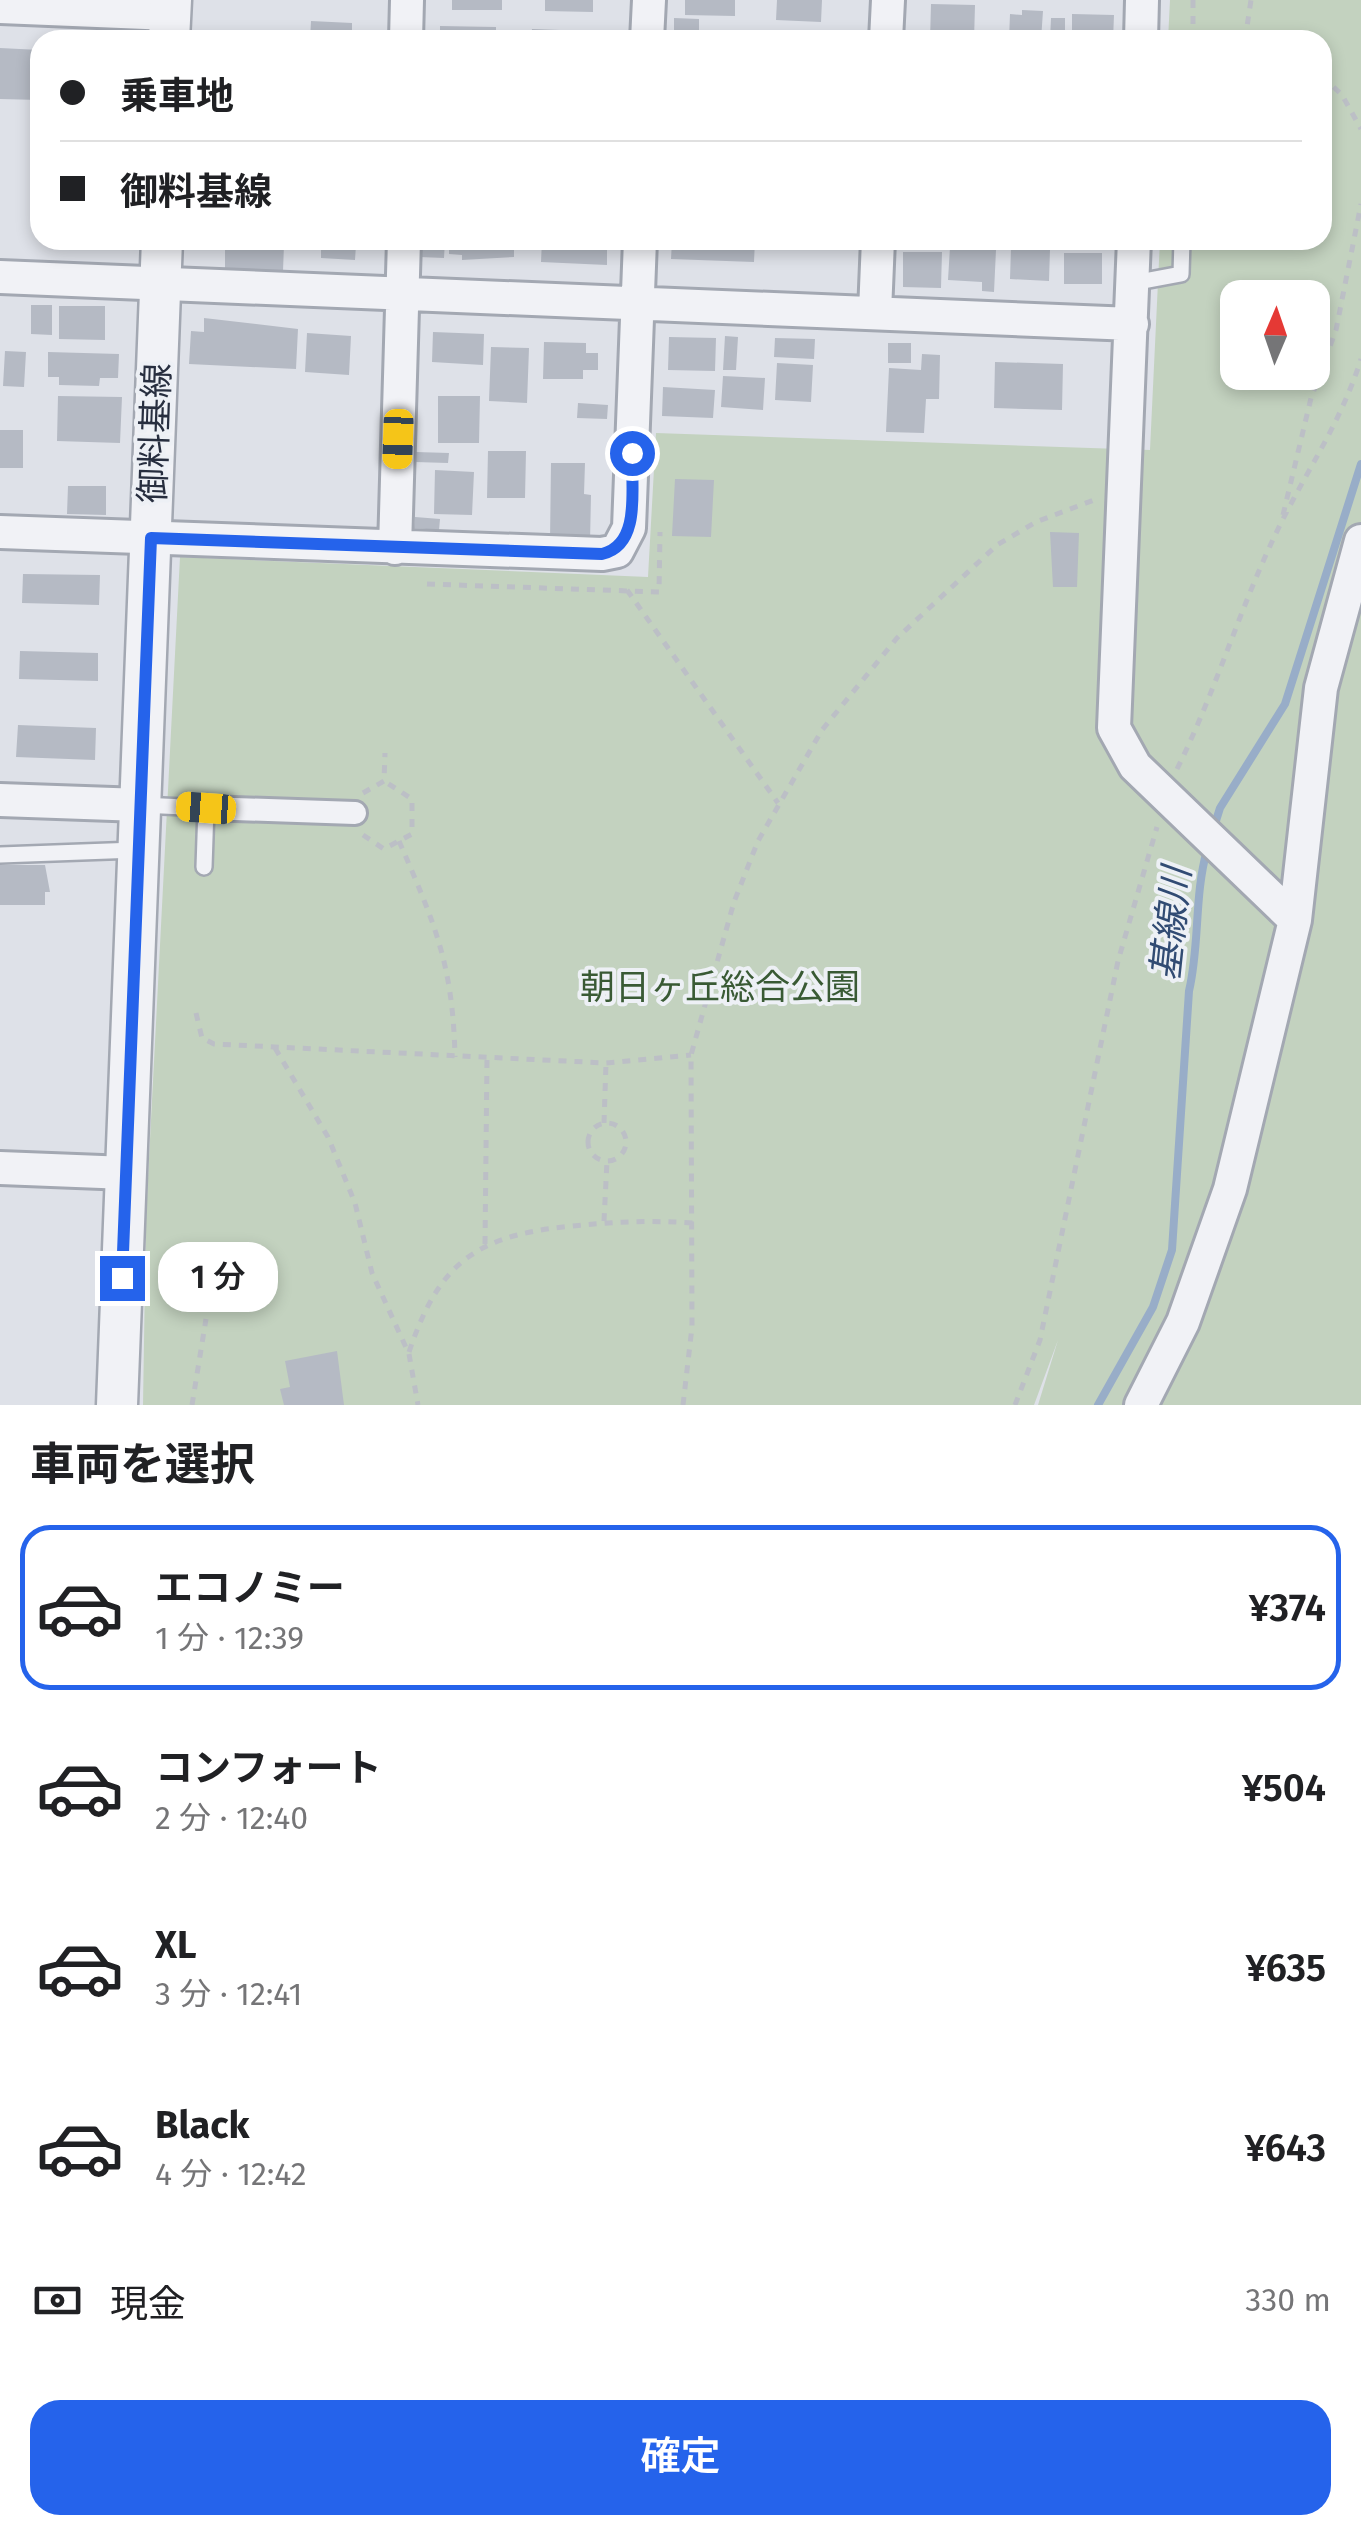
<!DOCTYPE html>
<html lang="ja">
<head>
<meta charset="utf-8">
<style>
  :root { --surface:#fff; --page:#f6f6f6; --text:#202124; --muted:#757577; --line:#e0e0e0; --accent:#2563eb }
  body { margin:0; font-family:"Fira Sans","Noto Sans JP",sans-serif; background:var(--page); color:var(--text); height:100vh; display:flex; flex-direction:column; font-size:38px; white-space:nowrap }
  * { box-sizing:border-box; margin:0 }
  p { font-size:32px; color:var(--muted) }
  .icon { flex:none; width:55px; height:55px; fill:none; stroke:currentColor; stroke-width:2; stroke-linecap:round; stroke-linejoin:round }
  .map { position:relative; height:1405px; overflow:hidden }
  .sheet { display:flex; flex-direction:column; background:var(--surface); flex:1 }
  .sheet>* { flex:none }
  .hud { position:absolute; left:30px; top:30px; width:1302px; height:220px; border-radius:30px; box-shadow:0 5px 15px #0003; display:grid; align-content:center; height:220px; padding:0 30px; background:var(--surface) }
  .needle { width:65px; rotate:2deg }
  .buttons { position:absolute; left:1220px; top:280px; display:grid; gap:20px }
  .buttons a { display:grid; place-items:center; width:110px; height:110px; border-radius:20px; background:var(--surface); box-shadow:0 5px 15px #0003; font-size:50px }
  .end { position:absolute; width:45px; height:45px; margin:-22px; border:12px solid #2563eb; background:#fff; box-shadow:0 0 0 5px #fff }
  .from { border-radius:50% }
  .bubble { position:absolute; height:70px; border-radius:30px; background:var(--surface); box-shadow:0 5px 15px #0003; font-size:32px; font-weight:600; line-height:70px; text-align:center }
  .car { position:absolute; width:30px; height:60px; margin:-30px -15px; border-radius:12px; box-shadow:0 0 8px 2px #0007; background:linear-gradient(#f5c518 24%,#345 0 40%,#f5c518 0 76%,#345 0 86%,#f5c518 0) }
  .hud b { display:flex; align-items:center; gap:35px; height:95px; font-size:38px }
  .hud b+b { border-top:2px solid var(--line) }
  .hud i { width:25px; height:25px; background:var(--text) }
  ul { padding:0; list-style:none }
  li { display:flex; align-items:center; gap:30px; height:165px; margin:0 20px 15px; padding:0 10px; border:5px solid transparent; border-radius:30px }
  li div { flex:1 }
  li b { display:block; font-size:38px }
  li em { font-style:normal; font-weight:600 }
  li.on { border-color:var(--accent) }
  li>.icon { width:90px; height:90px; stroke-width:1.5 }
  h2 { padding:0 30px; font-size:45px; line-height:120px }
  .pay { display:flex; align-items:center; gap:25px; height:110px; padding:0 30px; font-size:38px }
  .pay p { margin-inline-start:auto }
  .button { display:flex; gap:20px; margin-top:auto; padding:20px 30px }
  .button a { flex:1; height:115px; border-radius:30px; background:var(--accent); color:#fff; font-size:40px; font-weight:600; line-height:115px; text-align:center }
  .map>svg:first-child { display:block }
</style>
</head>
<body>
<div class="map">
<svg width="1361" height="1405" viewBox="0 0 1361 1405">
  <rect width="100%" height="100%" fill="#dee1e8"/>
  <!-- green -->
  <path fill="#c3d2bf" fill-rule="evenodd" d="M1170 0H1361V1405H1038L1058 1340 1034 1405H143L146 1217 180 557 648 577 656 433 1150 450 1160 240H1322V40H1168ZM1238 298H1312V372H1238Z"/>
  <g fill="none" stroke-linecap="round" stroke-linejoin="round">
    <!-- stream -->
    <path stroke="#98adc8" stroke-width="8" d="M1214 827 1220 808 1285 704 1361 464
      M1098 1405 1153 1307 1172 1250 1189 991C1200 944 1194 896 1207 850"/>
  </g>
  <!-- building -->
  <path fill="#b5bac4" d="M452 0H502V10H452Z
    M545 0H593V12L545 11Z
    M685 0H735V16L685 15Z
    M777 0H822L821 22 776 20Z
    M931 4 975 5 974 40H930Z
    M1022 10 1043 11 1041 40H1009L1010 14 1022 15Z
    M1072 14 1114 15 1113 40H1072Z
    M674 18 699 19V31L674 30Z
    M1051 18H1065V40H1050Z
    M311 21 352 23V30H363V40H310Z
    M440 26 496 27V40H440Z
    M532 29 560 30V40H531Z
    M0 48 40 50V100L0 99Z
    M321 240H369V246L356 245 355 260 321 258Z
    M421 240H445L444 258 420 257Z
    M449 240H514V257L462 260V255L449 254Z
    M542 240H607V265L541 262Z
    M672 240H755L754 262 671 259Z
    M225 244 284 245 283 271 225 270Z
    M950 247 996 250 994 292 982 291V282L948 280Z
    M1011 248 1050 250 1049 281 1010 279Z
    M903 252H942L941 288 903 287Z
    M1064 253H1102V284H1064Z
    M31 305H52V335L31 334Z
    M59 306H105V340L59 339Z
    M204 318 298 329 296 369 189 364 191 331 204 332Z
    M433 332 484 334 483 365 432 362Z
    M307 333 351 336 349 375 305 372Z
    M725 336 738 337 736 370H723Z
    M669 337 716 338 715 371 668 370Z
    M775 338 815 339 814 359 774 357Z
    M544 342 586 343V353H598V370H583V379H543Z
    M888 343H911V363H888Z
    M491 347 529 348 527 403 489 401Z
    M5 351 26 352 24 387 3 386Z
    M48 352 119 354 118 378H100L99 386 59 385V377H48Z
    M922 354 940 355 939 399H926L924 433 886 432 889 368 921 370Z
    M995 362 1063 364 1062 410 994 408Z
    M777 363 813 365 811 402 775 400Z
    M723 376 765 378 763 410 721 407Z
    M663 387 715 390 713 418 662 416Z
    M58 396 122 397 120 443 57 441Z
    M438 396H480L479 443H438Z
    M578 403 608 405 607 419 577 418Z
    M0 430H23V468H0Z
    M488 451H526L525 498H487Z
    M416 452 449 453 448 463 415 462Z
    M551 463H585L584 494 591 495 590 542 550 541Z
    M435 470 474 472 472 515 434 514Z
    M675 479 714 480 711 537 672 536Z
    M68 486H106V515L67 514Z
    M415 517 440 519 439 530 414 528Z
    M1050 532 1079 533 1077 587H1053Z
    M23 574 100 575 99 605 22 603Z
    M20 651 98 653V681L19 679Z
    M18 725 96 728 95 760 16 757Z
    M0 865H45L50 892H45V905H0Z
    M337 1351 344 1405H284L280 1389 290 1387 285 1361Z"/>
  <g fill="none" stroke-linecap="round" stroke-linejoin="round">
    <!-- service casing -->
    <g stroke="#a3a8b2" stroke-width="20">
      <path id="service" d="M1133 283 1181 274 1182 240
        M141 805 206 808 204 867
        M0 855 136 850"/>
    </g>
    <!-- pedestrian casing -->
    <g stroke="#a3a8b2" stroke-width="28">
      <path id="pedestrian" d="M206 808 355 813"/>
    </g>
    <!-- minor casing -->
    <g stroke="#a3a8b2" stroke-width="38">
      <path id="minor" d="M0 7 170 14
        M406 40 407 0
        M647 40 649 0
        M886 40 888 0
        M1141 40 1142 0
        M1134 240 1114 728 1135 766 1295 920
        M0 277 1132 324
        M875 312 878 240
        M0 532 602 554 617 551 629 528 640 240
        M395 548 404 240
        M0 800 141 805
        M0 1168 127 1173
        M1141 1405 1183 1322 1230 1189 1295 920 1321 688 1361 541"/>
    </g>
    <!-- tertiary casing -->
    <g stroke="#a3a8b2" stroke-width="45">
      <path id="tertiary" d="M169 40 171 0
        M117 1405 162 240"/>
    </g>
    <!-- path -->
    <path stroke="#bcbfc6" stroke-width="5" stroke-dasharray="8 8" stroke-linecap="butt" d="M1193 0V40
      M1250 33 1263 40
      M1245 40 1251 0
      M1322 76 1342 95 1361 129
      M1283 515 1311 398 1336 330 1361 204
      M427 584 659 592 660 532
      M627 590 778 803
      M1177 769C1217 689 1241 603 1281 523 1310 465 1341 422 1361 359
      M363 793 384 781 385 753
      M363 835 384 849 412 834V799L384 781
      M399 841C435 924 453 965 455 1057
      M196 1013 202 1038 214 1044 606 1063 691 1055
      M275 1048 328 1137 355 1203 372 1273 409 1354 418 1405
      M588 1142a19 19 0 1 1 38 0a19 19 0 1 1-38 0Z
      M604 1123 606 1063
      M604 1221 607 1161
      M485 1244 487 1058
      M409 1352C438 1266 473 1237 563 1227 608 1222 648 1220 693 1223
      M192 1405 206 1319
      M683 1405 692 1327 691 1055 734 902 758 841 822 730 897 638 997 545 1036 522 1094 500
      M1015 1405 1040 1340 1118 961 1157 827"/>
    <!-- service -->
    <use href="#service" stroke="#f1f2f6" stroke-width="15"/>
    <!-- pedestrian -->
    <use href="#pedestrian" stroke="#f1f2f6" stroke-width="22"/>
    <!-- minor -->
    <use href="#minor" stroke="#f1f2f6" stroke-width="32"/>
    <!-- tertiary -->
    <use href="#tertiary" stroke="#f1f2f6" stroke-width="40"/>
  </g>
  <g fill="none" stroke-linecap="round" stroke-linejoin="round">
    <!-- route -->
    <path stroke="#2563eb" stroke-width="12" d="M122 1278 151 538 602 554C642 545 631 486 632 453"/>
  </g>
  <g text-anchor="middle" stroke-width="8" stroke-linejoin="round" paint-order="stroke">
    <!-- street labels -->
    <g font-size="35" fill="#272e3f" stroke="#edf0f5">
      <text transform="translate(155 433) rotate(-88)" y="12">御料基線</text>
    </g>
    <!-- park labels -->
    <g font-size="35" fill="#395a34" stroke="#edf0f5">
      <text x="720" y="999">朝日ヶ丘総合公園</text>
    </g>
    <!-- water labels -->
    <g font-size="38" font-style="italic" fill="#314b73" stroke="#edf0f5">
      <text transform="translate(1171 924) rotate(-84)" y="13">基線川</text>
    </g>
  </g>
</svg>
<div class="buttons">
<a><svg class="needle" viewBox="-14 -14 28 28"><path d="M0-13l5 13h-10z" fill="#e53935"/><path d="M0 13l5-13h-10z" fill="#757577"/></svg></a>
</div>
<i class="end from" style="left:632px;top:453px"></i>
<i class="end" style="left:122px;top:1278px"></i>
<div class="bubble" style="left:158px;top:1242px;width:120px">1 分</div>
<i class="car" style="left:398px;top:439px;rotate:182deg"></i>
<i class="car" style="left:206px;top:808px;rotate:274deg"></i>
<div class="hud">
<b><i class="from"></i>乗車地</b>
<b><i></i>御料基線</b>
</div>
</div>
<section class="sheet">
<h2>車両を選択</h2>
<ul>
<li class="on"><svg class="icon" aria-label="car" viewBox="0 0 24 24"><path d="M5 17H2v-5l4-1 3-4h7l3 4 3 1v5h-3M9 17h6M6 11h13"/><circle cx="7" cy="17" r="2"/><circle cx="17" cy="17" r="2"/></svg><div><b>エコノミー</b><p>1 分 · 12:39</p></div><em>¥374</em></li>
<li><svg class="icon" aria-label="car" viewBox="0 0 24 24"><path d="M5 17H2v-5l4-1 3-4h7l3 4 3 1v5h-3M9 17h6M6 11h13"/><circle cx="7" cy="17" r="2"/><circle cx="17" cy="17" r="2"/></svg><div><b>コンフォート</b><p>2 分 · 12:40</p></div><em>¥504</em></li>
<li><svg class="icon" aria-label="car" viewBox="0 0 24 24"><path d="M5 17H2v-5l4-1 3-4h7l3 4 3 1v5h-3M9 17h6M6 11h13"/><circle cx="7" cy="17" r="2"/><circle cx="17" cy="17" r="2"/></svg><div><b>XL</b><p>3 分 · 12:41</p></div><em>¥635</em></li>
<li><svg class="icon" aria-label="car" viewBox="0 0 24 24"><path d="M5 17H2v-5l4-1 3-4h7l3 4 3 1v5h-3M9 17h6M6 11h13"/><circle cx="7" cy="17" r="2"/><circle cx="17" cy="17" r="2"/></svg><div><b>Black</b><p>4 分 · 12:42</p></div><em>¥643</em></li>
</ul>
<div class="pay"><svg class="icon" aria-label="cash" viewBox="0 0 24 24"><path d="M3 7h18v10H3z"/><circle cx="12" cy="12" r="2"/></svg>現金<p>330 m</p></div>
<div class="button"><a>確定</a></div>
</section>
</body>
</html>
